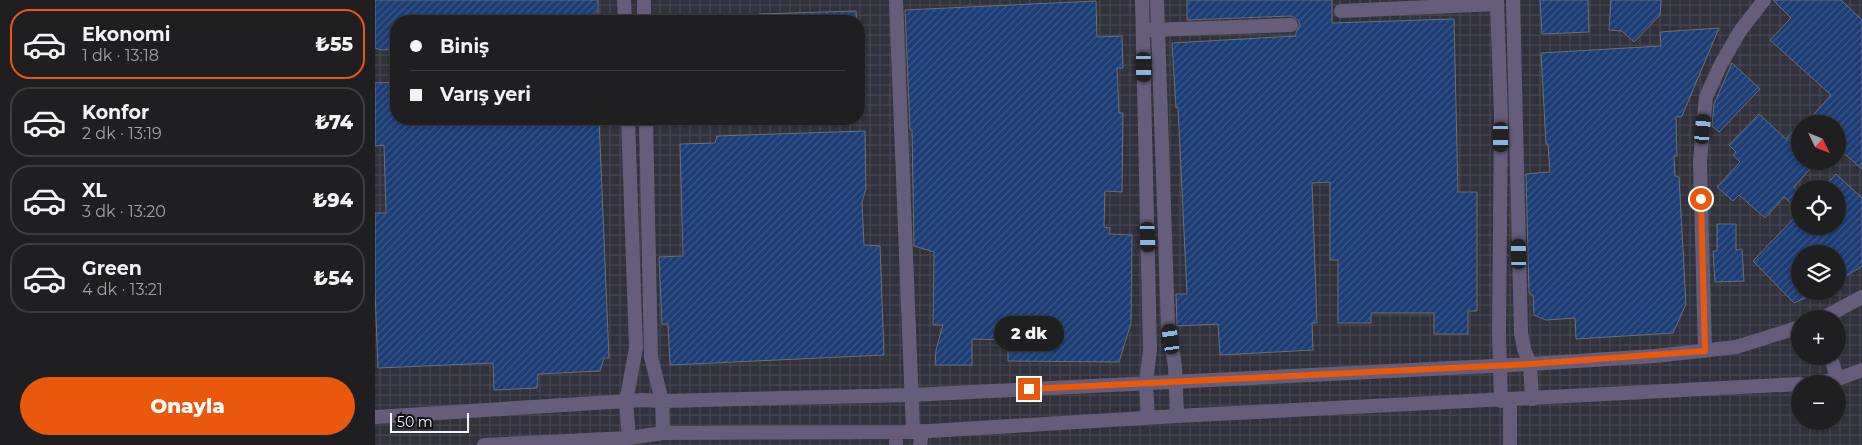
<!DOCTYPE html>
<html lang="tr">
<head>
<meta charset="utf-8">
<style>
  :root { --surface:#1f1f22; --page:#27272a; --text:#f1f3f6; --muted:#a1a2a5; --line:#3c3d40; --accent:#ea580c }
  body { margin:0; font-family:Montserrat,sans-serif; background:var(--page); color:var(--text); height:100vh; display:flex; flex-direction:column; font-size:19px; white-space:nowrap }
  * { box-sizing:border-box; margin:0 }
  p { font-size:16px; color:var(--muted) }
  .icon { flex:none; width:28px; height:28px; fill:none; stroke:currentColor; stroke-width:2; stroke-linecap:round; stroke-linejoin:round }
  .map { position:relative; flex:1; overflow:hidden }
  .sheet { display:flex; flex-direction:column; background:var(--surface); width:375px }
  .sheet>* { flex:none }
  .banner { position:absolute; left:15px; top:15px; width:475px; height:110px; border-radius:20px; box-shadow:0 1px 4px #0004,0 0 0 1px var(--line); display:grid; align-content:center; height:110px; padding:0 20px; background:var(--surface) }
  .needle { width:32px; rotate:133deg }
  .tools { position:absolute; left:1416px; top:115px; display:grid; gap:10px }
  .tools a { display:grid; place-items:center; width:55px; height:55px; border-radius:50%; background:var(--surface); box-shadow:0 1px 4px #0004,0 0 0 1px var(--line); font-size:25px }
  .scale { position:absolute; left:15px; bottom:12px; width:79px; box-sizing:border-box; padding-left:5px; border:2px solid #f4f4f7; border-top:0; font-size:14px; line-height:18px; white-space:nowrap; color:#f4f4f7; -webkit-text-stroke:4px #121214; paint-order:stroke }
  .end { position:absolute; width:22px; height:22px; margin:-11px; border:6px solid #ea580c; background:#fff; box-shadow:0 0 0 2px #fff }
  .from { border-radius:50% }
  .bubble { position:absolute; height:35px; border-radius:18px; background:var(--surface); box-shadow:0 1px 4px #0004,0 0 0 1px var(--line); font-size:16px; font-weight:800; line-height:35px; text-align:center }
  .car { position:absolute; width:15px; height:30px; margin:-15px -8px; border-radius:6px; box-shadow:0 0 4px 1px #0007; background:linear-gradient(#222 24%,#8ab4d8 0 40%,#222 0 76%,#8ab4d8 0 86%,#222 0) }
  .banner b { display:flex; align-items:center; gap:18px; height:48px; font-size:19px }
  .banner b+b { border-top:1px solid var(--line) }
  .banner i { width:12px; height:12px; background:var(--text) }
  ul { padding:9px 0 0; list-style:none }
  li { display:flex; align-items:center; gap:15px; height:70px; margin:0 10px 8px; padding:0 10px; border:2px solid var(--line); border-radius:20px }
  li div { flex:1 }
  li b { display:block; font-size:19px }
  li em { font-style:normal; font-weight:800 }
  li.active { border-color:var(--accent) }
  li>.icon { width:45px; height:45px; stroke-width:1.5 }
  .button { display:flex; gap:10px; margin-top:auto; padding:10px 20px }
  .button a { flex:1; height:58px; border-radius:30px; background:var(--accent); color:#fff; font-size:20px; font-weight:800; line-height:58px; text-align:center }
  main { display:flex; flex:1; min-height:0 }
  .map>svg:first-child { display:block }
</style>
</head>
<body>
<main>
<section class="sheet">
<ul>
<li class="active"><svg class="icon" aria-label="car" viewBox="0 0 24 24"><path d="M5 17H2v-5l4-1 3-4h7l3 4 3 1v5h-3M9 17h6M6 11h13"/><circle cx="7" cy="17" r="2"/><circle cx="17" cy="17" r="2"/></svg><div><b>Ekonomi</b><p>1 dk · 13:18</p></div><em>₺55</em></li>
<li><svg class="icon" aria-label="car" viewBox="0 0 24 24"><path d="M5 17H2v-5l4-1 3-4h7l3 4 3 1v5h-3M9 17h6M6 11h13"/><circle cx="7" cy="17" r="2"/><circle cx="17" cy="17" r="2"/></svg><div><b>Konfor</b><p>2 dk · 13:19</p></div><em>₺74</em></li>
<li><svg class="icon" aria-label="car" viewBox="0 0 24 24"><path d="M5 17H2v-5l4-1 3-4h7l3 4 3 1v5h-3M9 17h6M6 11h13"/><circle cx="7" cy="17" r="2"/><circle cx="17" cy="17" r="2"/></svg><div><b>XL</b><p>3 dk · 13:20</p></div><em>₺94</em></li>
<li><svg class="icon" aria-label="car" viewBox="0 0 24 24"><path d="M5 17H2v-5l4-1 3-4h7l3 4 3 1v5h-3M9 17h6M6 11h13"/><circle cx="7" cy="17" r="2"/><circle cx="17" cy="17" r="2"/></svg><div><b>Green</b><p>4 dk · 13:21</p></div><em>₺54</em></li>
</ul>
<div class="button"><a>Onayla</a></div>
</section>
<div class="map">
<svg width="1487" height="445" viewBox="0 0 1487 445">
  <defs>
    <pattern id="industrial-grid" width="8" height="8" patternUnits="userSpaceOnUse" patternTransform="scale(1.25)"><rect width="8" height="8" fill="#31323c"/><path d="M0 4h8M4 0v8" fill="none" stroke="#45464f"/></pattern>
    <pattern id="building-hatch" width="6" height="6" patternUnits="userSpaceOnUse" patternTransform="scale(1.25)"><rect width="6" height="6" fill="#1b3c75"/><path d="M-1 1l2-2M0 6l6-6M5 7l2-2" fill="none" stroke="#3d5989"/></pattern>
  </defs>
  <rect width="100%" height="100%" fill="#29292d"/>
  <!-- industrial -->
  <path fill="url(#industrial-grid)" fill-rule="evenodd" d="M0 0H1487V445H0ZM21 21H484V119H21ZM1425 124H1462V161H1425ZM1425 189H1462V226H1425ZM1425 254H1462V291H1425ZM1425 319H1462V356H1425ZM1425 384H1462V421H1425Z"/>
  <!-- building -->
  <path fill="url(#building-hatch)" stroke="#6c6f73" d="M0 0H223V21H21V49L7 50 0 48Z
    M812 0H957V23L1079 19 1083 192H1102V311H1093V334H1059V313H996V323H963V260H955V182L937 183 942 323H937L938 350 845 355 843 324 802 326 801 294H812L803 107 801 108 797 43 921 36V32L925 25 923 20 916 16 812 20Z
    M1165 0H1213L1214 32 1167 34Z
    M1236 0H1286L1285 15 1259 42 1247 31 1234 30Z
    M1398 0H1466L1487 20V169L1462 147V124H1430L1456 95 1395 40 1416 18Z
    M721 1 722 37 747 36 748 68H742L744 113H748L747 192 730 191 729 227 735 228 734 234 757 235 756 323 744 362 633 361V340L597 339V365H560L561 350 568 325H558L559 252 539 246 537 130 535 129 530 10Z
    M481 11 482 21H384V14Z
    M1344 28 1307 116 1301 117 1302 156H1299L1300 176 1304 177 1311 304 1298 333 1201 339 1200 318 1171 320 1159 315 1158 295 1154 293 1151 174 1175 172 1173 144H1171L1166 53 1286 46 1285 32Z
    M1357 63 1385 89 1344 132 1337 126 1339 104Z
    M21 82V119H224L234 358H229L225 371 163 374 162 388 119 390 118 363 3 368 0 291V213H11L9 145 0 146V83Z
    M1384 114 1411 139 1417 132 1425 140V161H1442L1419 187 1425 192V211L1409 197 1390 218 1364 195 1358 201 1342 187 1365 162 1358 155 1361 152 1354 145Z
    M490 131 491 189 487 202 489 245 505 246 509 355 295 365 293 324H287L284 257 308 256 305 144 340 143 342 136Z
    M1461 174 1487 198V266L1462 282V254H1425V291H1446L1419 303 1378 261 1425 212V226H1462V189H1447Z
    M1342 224H1361V250L1367 249 1369 281 1340 282 1338 251H1342Z"/>
  <g fill="none" stroke-linecap="round" stroke-linejoin="round">
    <!-- minor -->
    <path stroke="#665d7a" stroke-width="14" d="M249 0 250 21
      M269 0V21
      M521 0 538 432
      M767 0 775 350 771 383 773 418
      M782 0 793 325 800 366 802 416
      M1122 0 1126 117 1124 333 1126 401
      M1138 0 1146 333 1149 349 1155 364 1157 399
      M966 11 1122 4
      M774 30 916 25
      M253 119 261 348 251 402 254 438
      M271 119 276 357 287 401 288 433
      M1446 319 1487 297
      M1330 351 1325 161 1331 97 1346 64 1365 31 1389 0
      M1455 356 1463 379
      M1434 384 1463 379 1487 370
      M1135 400V445
      M0 417 268 400 287 401 536 395 1155 364 1280 356 1361 347 1425 327
      M521 432V445
      M109 445 254 438 288 433 538 432 802 416 1425 384
      M545 445 547 431"/>
  </g>
  <g fill="none" stroke-linecap="round" stroke-linejoin="round">
    <!-- route -->
    <path stroke="#ea580c" stroke-width="6" d="M654 389 1155 364 1330 351 1326 199"/>
  </g>
</svg>
<div class="tools">
<a><svg class="needle" viewBox="-14 -14 28 28"><path d="M0-13l5 13h-10z" fill="#e53935"/><path d="M0 13l5-13h-10z" fill="#a1a2a5"/></svg></a>
<a><svg class="icon" aria-label="locate" viewBox="0 0 24 24"><circle cx="12" cy="12" r="6"/><path d="M12 2v4M12 18v4M2 12h4M18 12h4"/></svg></a>
<a><svg class="icon" aria-label="layers" viewBox="0 0 24 24"><path d="M12 4l9 5-9 5-9-5zM3 14l9 5 9-5"/></svg></a>
<a>+</a>
<a>−</a>
</div>
<div class="scale">50 m</div>
<i class="end from" style="left:1326px;top:199px"></i>
<i class="end" style="left:654px;top:389px"></i>
<div class="bubble" style="left:619px;top:316px;width:70px">2 dk</div>
<i class="car" style="left:769px;top:67px;rotate:179deg"></i>
<i class="car" style="left:1328px;top:129px;rotate:5deg"></i>
<i class="car" style="left:1126px;top:137px;rotate:180deg"></i>
<i class="car" style="left:773px;top:237px;rotate:178deg"></i>
<i class="car" style="left:1144px;top:254px;rotate:359deg"></i>
<i class="car" style="left:796px;top:339px;rotate:352deg"></i>
<div class="banner">
<b><i class="from"></i>Biniş</b>
<b><i></i>Varış yeri</b>
</div>
</div>
</main>
</body>
</html>
